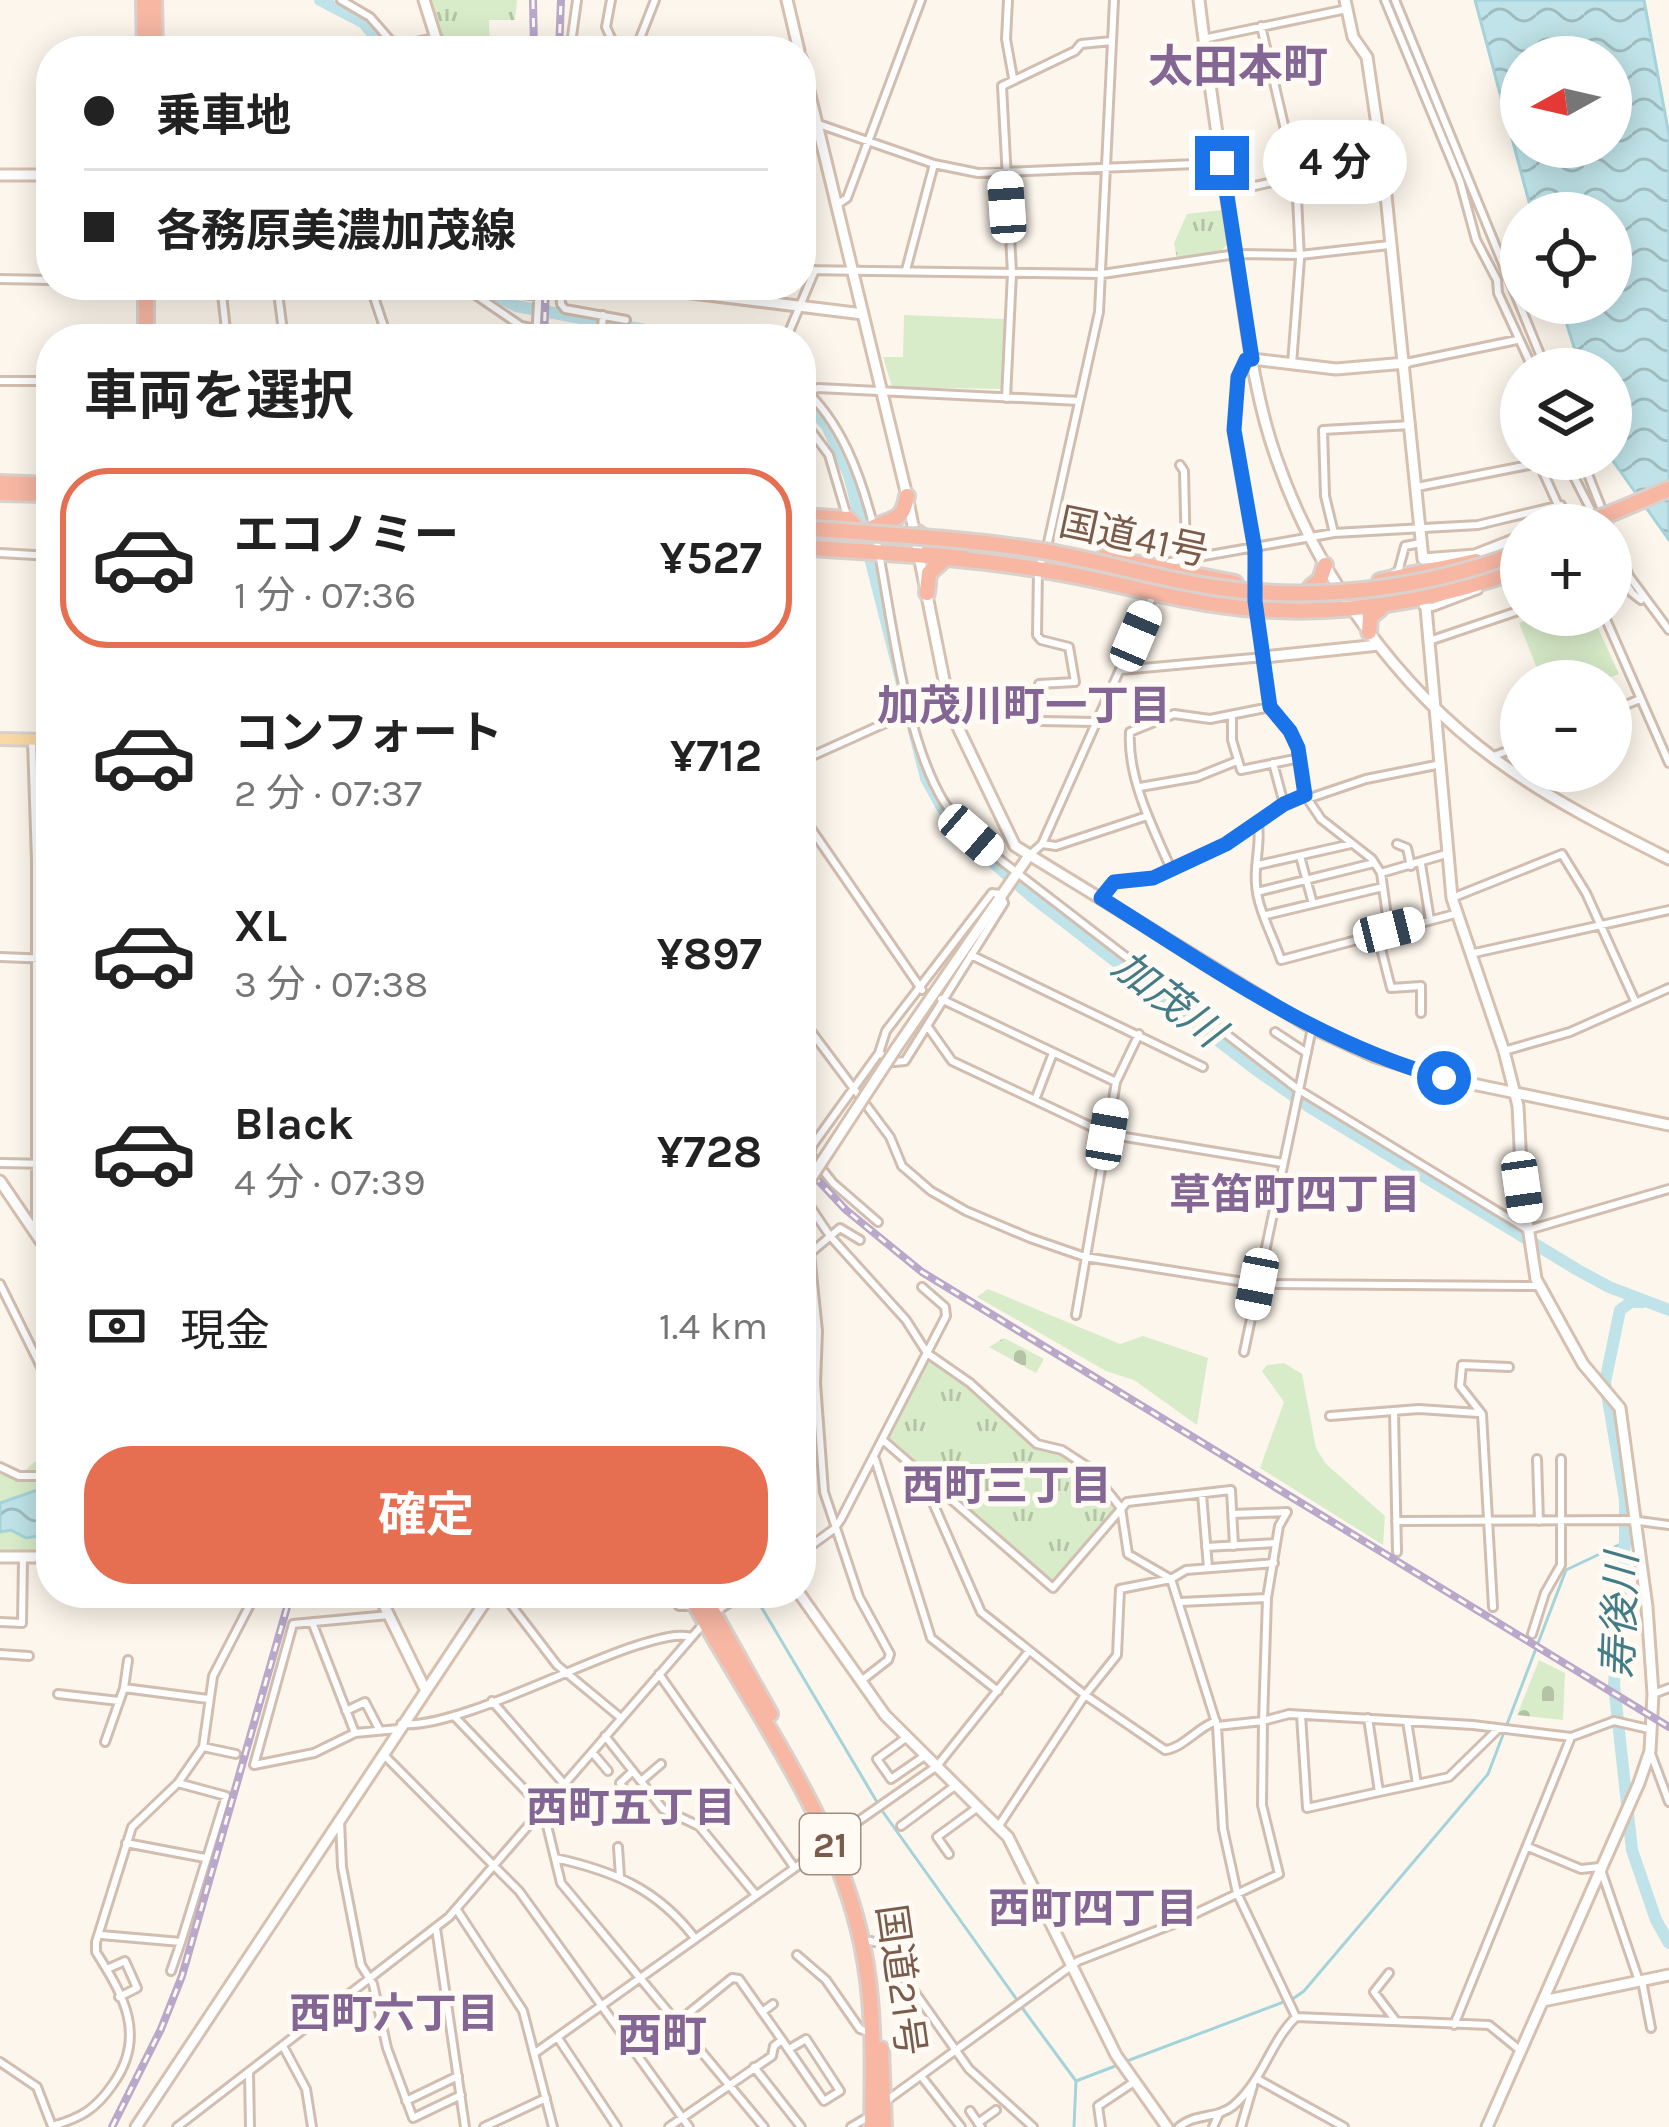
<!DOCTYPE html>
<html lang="ja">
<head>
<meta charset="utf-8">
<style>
  :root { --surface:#fff; --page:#f2f2f2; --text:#222; --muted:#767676; --line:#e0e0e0; --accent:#e76f51 }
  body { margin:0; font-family:Karla,"Noto Sans JP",sans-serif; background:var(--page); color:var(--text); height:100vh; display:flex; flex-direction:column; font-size:45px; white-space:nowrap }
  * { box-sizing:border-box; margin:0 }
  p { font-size:39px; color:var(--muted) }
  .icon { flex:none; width:66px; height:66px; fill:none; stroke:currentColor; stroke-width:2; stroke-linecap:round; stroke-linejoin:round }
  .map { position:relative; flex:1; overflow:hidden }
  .sheet { position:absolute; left:36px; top:324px; width:780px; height:1284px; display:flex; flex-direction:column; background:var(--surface); border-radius:48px; box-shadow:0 6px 30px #0003 }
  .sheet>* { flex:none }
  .banner { position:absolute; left:36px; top:36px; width:780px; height:264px; border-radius:48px; box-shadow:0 6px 30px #0003; display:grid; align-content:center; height:264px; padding:0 48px; background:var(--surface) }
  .needle { width:78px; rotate:262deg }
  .buttons { position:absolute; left:1500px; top:36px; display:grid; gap:24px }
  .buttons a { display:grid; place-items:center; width:132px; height:132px; border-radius:50%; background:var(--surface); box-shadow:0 6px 30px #0003; font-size:60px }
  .end { position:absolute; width:54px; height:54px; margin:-27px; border:15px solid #1a73e8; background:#fff; box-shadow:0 0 0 6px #fff }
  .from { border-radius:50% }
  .bubble { position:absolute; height:84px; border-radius:42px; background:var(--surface); box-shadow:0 6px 30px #0003; font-size:39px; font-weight:700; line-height:84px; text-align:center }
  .car { position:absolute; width:36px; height:72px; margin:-36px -18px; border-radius:15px; box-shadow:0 0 9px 3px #0007; background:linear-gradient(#fff 24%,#345 0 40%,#fff 0 76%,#345 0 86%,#fff 0) }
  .banner b { display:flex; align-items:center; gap:42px; height:114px; font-size:45px }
  .banner b+b { border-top:3px solid var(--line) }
  .banner i { width:30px; height:30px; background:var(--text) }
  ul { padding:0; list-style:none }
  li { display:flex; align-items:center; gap:36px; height:180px; margin:0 24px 18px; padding:0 24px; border:6px solid transparent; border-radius:48px }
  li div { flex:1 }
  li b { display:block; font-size:45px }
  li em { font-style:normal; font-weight:700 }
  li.selected { border-color:var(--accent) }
  li>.icon { width:108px; height:108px; stroke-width:1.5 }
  h2 { padding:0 48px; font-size:54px; line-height:144px }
  .pay { display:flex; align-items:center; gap:30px; height:132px; padding:0 48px; font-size:45px }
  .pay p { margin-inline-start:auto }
  .cta { display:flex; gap:24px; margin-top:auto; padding:24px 48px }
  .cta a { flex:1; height:138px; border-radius:48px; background:var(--accent); color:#fff; font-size:48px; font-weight:700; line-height:138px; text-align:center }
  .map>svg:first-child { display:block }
</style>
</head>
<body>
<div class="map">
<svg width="1669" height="2127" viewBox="0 0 1669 2127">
  <defs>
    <pattern id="cemetery-stones" width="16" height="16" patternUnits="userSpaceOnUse" patternTransform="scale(3)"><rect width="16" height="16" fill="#d8ecc9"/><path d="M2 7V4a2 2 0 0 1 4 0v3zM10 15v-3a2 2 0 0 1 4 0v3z" fill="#b4c2a5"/></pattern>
    <pattern id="park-tufts" width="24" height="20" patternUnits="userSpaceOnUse" patternTransform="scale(3)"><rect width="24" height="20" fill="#d8ecc9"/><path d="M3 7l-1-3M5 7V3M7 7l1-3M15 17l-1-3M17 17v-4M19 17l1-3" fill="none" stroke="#b4c2a5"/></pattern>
    <pattern id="water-waves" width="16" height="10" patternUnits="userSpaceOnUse" patternTransform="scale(3)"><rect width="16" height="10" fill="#bfe3e8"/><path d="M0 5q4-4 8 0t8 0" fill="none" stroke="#a0bbbe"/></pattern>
  </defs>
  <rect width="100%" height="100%" fill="#fdf6ec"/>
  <!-- grass -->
  <path fill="#d8ecc9" d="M904 315 1006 319 1002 389 892 387 883 357H903Z
    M1538 615H1592L1619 674 1601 681H1542L1519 623Z
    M988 1289 1120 1344 1143 1336 1208 1358 1197 1425 1134 1380 1106 1371 977 1297Z
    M1284 1363 1302 1374 1316 1448 1326 1464 1385 1516 1383 1545 1260 1468 1284 1402 1262 1371 1267 1365Z"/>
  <!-- cemetery -->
  <path fill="url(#cemetery-stones)" d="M1004 1338 1044 1359 1036 1373 989 1347Z
    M1539 1660 1565 1673 1563 1720 1517 1715Z"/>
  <!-- park -->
  <path fill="url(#park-tufts)" d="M428 0H517L515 20H489L490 51H443Z
    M1222 210 1227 245 1220 252 1177 259 1174 243 1187 214Z
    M927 1353 971 1383 1037 1444 1062 1450 1088 1467 1121 1508 1053 1588 884 1441Z
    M51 1447V1551L0 1550V1467L19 1476Z"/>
  <!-- water -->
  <path fill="url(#water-waves)" stroke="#a5d3da" stroke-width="3" fill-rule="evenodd" d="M1475 0H1644L1669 135V540L1611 458V369H1581L1560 303H1611V213H1532ZM1521 57H1611V147H1521Z
    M37 1490 51 1495V1534L26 1538 11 1530 0 1532V1503Z"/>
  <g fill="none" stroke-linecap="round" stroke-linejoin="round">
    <!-- stream -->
    <path stroke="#a5d3da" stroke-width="3" d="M753 1593 877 1802
      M883 1812 1017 2000
      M1023 2009 1076 2081 1074 2127
      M1127 2061 1294 1998 1304 1991 1488 1774 1566 1570 1625 1542
      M1076 2081 1118 2065"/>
    <!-- river -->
    <path stroke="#bfe3e8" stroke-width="12" d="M320 0 364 23 386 51
      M476 285 516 306 694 339
      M801 397 827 426 849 475 926 778 943 809 970 842 1031 896 1255 1069 1308 1106 1576 1269 1609 1287 1669 1310
      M1643 1302H1631L1620 1310 1605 1382 1625 1500V1542L1614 1685 1632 1850 1656 1920 1669 1943"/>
    <!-- street casing -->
    <g stroke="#d1beb0" stroke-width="12">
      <path id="street" d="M341 0 370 17 397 48
        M611 0 606 27 612 40 639 51
        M1008 0 1006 39 1013 78
        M1385 0 1460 181 1476 240 1497 280 1498 293 1533 369
        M1395 0 1546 369
        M1261 26 1296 177 1300 259 1292 364
        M1203 39 1347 9
        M570 51 577 0
        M635 51 655 0
        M801 118 934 164 978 173 1220 163
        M1227 192 1296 177 1383 166
        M838 204 847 198 921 0
        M801 270 1102 274 1236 254 1300 255 1389 245
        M906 270 934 164
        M0 279 51 280
        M221 285 227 339
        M277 285 284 339
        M370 285 388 339
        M461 285 521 326 537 329
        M499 285 514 293 539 296
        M560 285 561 304 565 309 626 320
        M600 335 621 339
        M536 339 539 285
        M601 339 603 315
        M786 339 815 270
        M1252 359 1246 360 1238 377 1234 430 1255 550 1253 585 1270 707 1290 731 1300 758 1305 795 1321 819 1372 859 1381 873 1389 930
        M1406 363 1517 340
        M0 381H51
        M801 386C841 421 860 474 873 524
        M808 392 818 388 1079 401
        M1006 398 1012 273 1002 86 1075 51 1081 44 1112 41
        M801 417 829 455 847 516
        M1565 459 1594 516
        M1582 459 1608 525
        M1180 465 1184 471 1186 559
        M1417 487 1539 463 1567 525
        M1334 533 1325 496 1323 430 1411 425
        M1611 534 1629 576 1669 630
        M876 537C891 613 904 737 944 802 959 826 981 844 1003 862L1299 1090 1528 1230 1669 1189
        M0 553 51 556
        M1611 559 1632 593 1641 600
        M1165 568 1170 562 1334 533 1478 525 1561 505
        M1394 573 1398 572 1405 546 1421 543
        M1423 606 1433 607 1478 590
        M1604 615 1669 763
        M1429 641 1521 610
        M1121 670 1264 657
        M952 708 1039 695V684L1075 682 1069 647 1041 640 1037 635 1038 569 1047 547 1099 312 1114 0
        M1611 711 1640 699
        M1232 717V740L1241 770 1300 758
        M1040 721 1096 722
        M32 740 36 860V1228
        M1491 757 1521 746
        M801 761 892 720
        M1273 763 1284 804
        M1140 787 1197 777 1237 761
        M1307 799 1366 779 1441 764
        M801 814 922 990
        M1258 824C1261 846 1254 863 1256 884 1257 908 1273 936 1281 960L1455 914
        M1042 844 1056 846 1147 816
        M1397 844 1407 848 1411 866
        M1030 855 1042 844 1155 591
        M1300 856 1313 904
        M1421 864 1430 920
        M1258 865 1351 844
        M1171 869C1153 828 1127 778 1130 732L1174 714 1210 719 1270 707
        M1381 873 1446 854
        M1257 892 1374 863
        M1101 898 1111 884 1153 877 1226 844 1284 804 1305 795
        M1452 898 1562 854 1586 893 1635 1001
        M1266 915 1383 887
        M1377 933 1391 988 1421 986V1013
        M1470 954 1669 910
        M971 955 1203 1067
        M0 957 51 959
        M941 999 1116 1082
        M801 1018 890 1137 902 1166 931 1191 966 1211 1030 1238 1085 1257 1257 1284 1539 1286
        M928 1027 952 1061 1107 1134 1283 1163
        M1275 1032 1307 1053
        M1504 1051 1570 1032 1669 988
        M1035 1100 1053 1053
        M0 1163 51 1164
        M801 1193 830 1236 906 1320 927 1353 970 1383 1037 1444 1062 1450 1088 1467 1121 1508 1128 1554 1171 1579 1217 1726 1223 1829 1237 1893 1296 2017 1489 2025 1521 2051
        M878 1222 833 1183 810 1154 812 1146 879 1053 886 1031 992 893 1000 894 1004 903 905 1061 894 1062 879 1053
        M810 1253 818 1331 816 1383 824 1492 859 1597 890 1654 888 1660 861 1681
        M801 1261 840 1228 860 1240
        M0 1284 51 1387
        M1076 1315 1116 1082 1139 1034
        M1244 1352 1312 1028
        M1394 1412 1397 1552
        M1330 1416 1419 1409 1478 1413
        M884 1441 1053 1588 1127 1502 1231 1490 1234 1546
        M875 1459 931 1638 998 1691
        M1537 1459 1539 1521
        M0 1467 19 1476H51
        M929 1481 930 1496 981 1612 1085 1695 1165 1750C1183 1748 1197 1728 1216 1721
        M1202 1494 1208 1568
        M1396 1521 1631 1520 1669 1525
        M1206 1547 1276 1543
        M801 1553 834 1529 841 1519 946 1316 945 1307 922 1287
        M502 1593 557 1665 621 1718
        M671 1593 679 1606H687
        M1180 1602 1267 1598
        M511 1604 541 1593
        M1493 1607 1482 1414 1460 1386 1462 1365 1509 1367
        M714 1613 744 1593
        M389 1615 293 1624 254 1765 314 1753 355 1733 398 1729
        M0 1622 22 1623 23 1559
        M312 1622 355 1733
        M1532 1634 1545 1593 1561 1565V1459
        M0 1654 29 1656
        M659 1674 794 1867
        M124 1688 208 1699
        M58 1694 119 1701
        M1653 1694 1669 1688
        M492 1701 564 1784
        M346 1711 365 1702 379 1729
        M1301 1715 1307 1808 1379 1792 1368 1718
        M454 1716 543 1809 561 1883 764 2127
        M1407 1721 1417 1784 1449 1777 1497 1730
        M401 1724C452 1730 581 1662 638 1645 655 1640 675 1633 692 1637
        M1217 1726 1263 1721 1289 1714 1473 1725 1571 1737 1614 1721 1649 1729
        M605 1736 663 1809 699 1826 756 1895
        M907 1737 877 1759 891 1779 926 1755
        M105 1742 124 1688 128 1660
        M203 1747 236 1754
        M1650 1751 1669 1802
        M592 1752 608 1771
        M384 1755 519 1891 689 2127
        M633 1771 620 1783 634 1802
        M641 1781 661 1764
        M1379 1792 1417 1784
        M340 1821 342 1867 361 1965 373 1984 387 2048 413 2118 461 2095
        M901 1826 956 1785
        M998 1827 1085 1695 1117 1655 1120 1589 1171 1579 1186 1570 1274 1563
        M837 1836 937 1766 1029 1651
        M126 1843 205 1858
        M618 1847 620 1877
        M1528 1847 1581 1869 1600 1867 1639 1981
        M949 1854 937 1837 978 1807
        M555 1858C614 1871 657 1889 694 1937
        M457 1910 523 2011 553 2127
        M436 1928 465 2127
        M101 1935 181 1942 226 1796 178 1783
        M870 1941 880 1943 969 2069 1033 2127
        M797 1955 826 1980 860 2029 868 2032
        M107 1969 125 1961 137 1988 119 1997
        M171 1971 181 1942
        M1389 1973 1374 1992 1396 2021
        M1642 1981 1651 2028
        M762 2012 773 2004
        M1454 2025 1571 1737
        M558 2038 617 2127
        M782 2040 824 2101 840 2091 806 2039 789 2049
        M283 2046 306 2089 312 2127
        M535 2053 827 1845
        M0 2062 37 2087 52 2126
        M754 2067 801 2127
        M249 2073 250 2127
        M921 2076 961 2127
        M1259 2080 1344 2127
        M406 2101 458 2076
        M886 2101 1078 1961 1171 1925 1279 1874 1262 1805 1263 1721 1267 1598 1279 1526 1287 1512 1233 1514
        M970 2111 981 2127
        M978 2123 996 2110
        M52 2126C81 2118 96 2109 113 2084 147 2036 124 1996 96 1952V1942L132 1827 178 1783 203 1747 213 1676 256 1593
        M177 2127 449 1917 705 1622
        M484 2127 546 2098
        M669 2127 772 2056 774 2046 782 2040 739 1979 732 1978 679 2021
        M851 2127 868 2117
        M1101 2127 1098 2106 1134 2082
        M1179 2127C1195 2113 1217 2119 1233 2106 1263 2081 1270 2042 1296 2017
        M1213 2127 1219 2114
        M1241 2127 1253 2086"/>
    </g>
    <!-- secondary casing -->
    <g stroke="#d6c0b0" stroke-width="15">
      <path id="secondary" d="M424 0 440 51
        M787 0 799 51
        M1199 0C1209 82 1221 163 1234 244 1246 316 1252 391 1277 460 1317 575 1396 686 1495 759 1549 799 1609 829 1669 859
        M1345 0 1353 37 1367 57 1383 166 1423 559 1475 555 1521 537
        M378 51 437 39
        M801 58 907 496 947 695 954 719 1015 846 1312 1028 1373 1056 1444 1078 1669 1125
        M0 175H51
        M627 285 863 314
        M1252 359 1336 369 1406 363
        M1552 525 1565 520
        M1426 608 1452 898 1504 1051 1518 1106 1522 1187 1536 1279 1583 1364 1620 1408 1647 1607 1653 1694 1650 1751 1639 1783 1487 2127
        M1264 657 1379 645
        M897 1047 1028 857
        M0 1181 51 1256
        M801 1192V1193
        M0 1557H51
        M378 1593 425 1689
        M799 1593 885 1715 1008 1837 1116 2055 1167 2127
        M1543 2001 1669 1975
        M136 2127 491 1593"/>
    </g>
    <!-- primary casing -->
    <g stroke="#dad1cd" stroke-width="16">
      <path id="primary" d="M0 739 51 740"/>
    </g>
    <!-- highway casing -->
    <g stroke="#dad1cd" stroke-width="20">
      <path id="highway" d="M144 0 145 51
        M154 0 155 51
        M146 339V285
        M0 483 51 485
        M0 493 51 494
        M1607 515 1669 489
        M801 516 848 519 855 526
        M874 527C894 518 903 521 907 496
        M918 533 931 545 962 554
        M801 547C880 553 958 556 1037 569 1095 577 1150 594 1207 603 1316 621 1419 607 1521 569
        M1104 557 1235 583
        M1380 581 1476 561
        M1311 587 1320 580 1325 565
        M927 593 929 573 947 557
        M1369 632 1370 617 1380 609
        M689 1593C751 1707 835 1815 862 1944 875 2004 873 2067 872 2127
        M702 1593 770 1714
        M881 2049 884 2127"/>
    </g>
    <!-- street -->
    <use href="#street" stroke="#fff" stroke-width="6"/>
    <!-- secondary -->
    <use href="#secondary" stroke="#fff" stroke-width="9"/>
    <!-- primary -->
    <use href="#primary" stroke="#fbd9a5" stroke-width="10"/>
    <!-- highway -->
    <use href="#highway" stroke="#f7b7a3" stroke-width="14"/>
    <!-- rail casing -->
    <g stroke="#b9a8c9" stroke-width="8">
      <path id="rail" d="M533 0 534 51
        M559 51 561 0
        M544 339 546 285
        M801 1162 846 1210 922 1272 1669 1727
        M112 2127 161 2029 182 1976 291 1593"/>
    </g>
    <!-- rail -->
    <use href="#rail" stroke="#fffaf3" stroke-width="3" stroke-dasharray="9" stroke-linecap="butt"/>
    <!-- secondary-bridge casing -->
    <g stroke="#d6c0b0" stroke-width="15" stroke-linecap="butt">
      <path id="secondary-bridge" d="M808 1183 897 1047"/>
    </g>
    <!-- highway-bridge casing -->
    <g stroke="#dad1cd" stroke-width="20" stroke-linecap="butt">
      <path id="highway-bridge" d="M1578 525 1607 515
        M801 528C880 534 959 538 1037 550 1094 559 1150 577 1207 586 1311 603 1422 590 1521 552"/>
    </g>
    <!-- secondary-bridge -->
    <use href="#secondary-bridge" stroke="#fff" stroke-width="9"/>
    <!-- highway-bridge -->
    <use href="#highway-bridge" stroke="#f7b7a3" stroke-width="14"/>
  </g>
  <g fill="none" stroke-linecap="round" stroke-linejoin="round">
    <!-- route -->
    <path stroke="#1a73e8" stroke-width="15" d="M1222 163 1252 359 1246 360 1238 377 1234 430 1255 550V601L1270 707 1290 731 1298 748 1305 795 1284 804 1226 844 1153 878 1114 882 1101 898C1211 967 1317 1043 1444 1078"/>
  </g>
  <g text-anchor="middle" stroke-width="10" stroke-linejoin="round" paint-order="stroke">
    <!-- shield labels -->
    <rect fill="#fffaf3" stroke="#a28b7f" stroke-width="3" x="800" y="1814" width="60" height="60" rx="9"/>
    <g font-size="36" font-weight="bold" fill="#7a5c4d">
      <text x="830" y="1857">21</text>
    </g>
    <!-- street labels -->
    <g font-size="39" fill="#7a5c4d" stroke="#fffaf3">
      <text transform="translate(1134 536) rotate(12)" y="14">国道41号</text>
      <text transform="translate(902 1980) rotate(82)" y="14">国道21号</text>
    </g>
    <!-- neighbourhood labels -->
    <g font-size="42" font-weight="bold" fill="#846695" stroke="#fffaf3">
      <text x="1024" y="720">加茂川町一丁目</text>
      <text x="1295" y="1209">草笛町四丁目</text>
      <text x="1007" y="1500">西町三丁目</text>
      <text x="631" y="1822">西町五丁目</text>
      <text x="1093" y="1923">西町四丁目</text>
      <text x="394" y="2028">西町六丁目</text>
    </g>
    <!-- water labels -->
    <g font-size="42" font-style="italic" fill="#437c86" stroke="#fffaf3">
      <text transform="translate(1169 998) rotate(38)" y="15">加茂川</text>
      <text transform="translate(1619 1616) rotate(-88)" y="15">寿後川</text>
    </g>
    <!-- quarter labels -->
    <g font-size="45" font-weight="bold" fill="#846695" stroke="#fffaf3">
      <text x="1238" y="82">太田本町</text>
      <text x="662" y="2051">西町</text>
    </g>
  </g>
</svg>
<div class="buttons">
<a><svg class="needle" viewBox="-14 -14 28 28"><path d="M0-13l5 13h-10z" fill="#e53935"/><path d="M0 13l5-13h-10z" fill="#767676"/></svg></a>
<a><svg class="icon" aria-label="locate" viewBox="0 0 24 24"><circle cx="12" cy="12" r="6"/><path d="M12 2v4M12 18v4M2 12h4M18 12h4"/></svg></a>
<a><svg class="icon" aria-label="layers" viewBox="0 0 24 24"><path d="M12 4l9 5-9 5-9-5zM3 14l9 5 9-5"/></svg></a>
<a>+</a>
<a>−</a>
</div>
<i class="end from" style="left:1444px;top:1078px"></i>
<i class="end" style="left:1222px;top:163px"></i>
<div class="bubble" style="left:1263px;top:120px;width:144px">4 分</div>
<i class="car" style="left:1007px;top:207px;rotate:356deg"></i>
<i class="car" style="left:1136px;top:636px;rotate:23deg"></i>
<i class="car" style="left:971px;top:835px;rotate:131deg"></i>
<i class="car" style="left:1389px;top:930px;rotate:76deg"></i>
<i class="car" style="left:1107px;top:1134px;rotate:10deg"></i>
<i class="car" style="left:1522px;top:1187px;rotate:172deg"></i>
<i class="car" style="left:1257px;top:1284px;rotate:191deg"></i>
<div class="banner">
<b><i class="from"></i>乗車地</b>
<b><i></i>各務原美濃加茂線</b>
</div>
<section class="sheet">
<h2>車両を選択</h2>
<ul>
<li class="selected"><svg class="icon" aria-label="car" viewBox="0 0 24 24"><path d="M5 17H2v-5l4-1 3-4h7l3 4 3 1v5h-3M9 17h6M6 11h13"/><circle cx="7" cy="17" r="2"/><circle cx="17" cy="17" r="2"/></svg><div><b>エコノミー</b><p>1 分 · 07:36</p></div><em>¥527</em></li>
<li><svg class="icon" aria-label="car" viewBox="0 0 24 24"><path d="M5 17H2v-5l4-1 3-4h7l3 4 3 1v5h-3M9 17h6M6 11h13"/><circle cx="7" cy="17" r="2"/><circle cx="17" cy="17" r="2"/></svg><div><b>コンフォート</b><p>2 分 · 07:37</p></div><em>¥712</em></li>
<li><svg class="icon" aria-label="car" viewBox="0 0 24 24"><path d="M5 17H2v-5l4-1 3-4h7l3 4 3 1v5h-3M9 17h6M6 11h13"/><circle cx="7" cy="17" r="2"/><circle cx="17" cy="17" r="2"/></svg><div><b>XL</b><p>3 分 · 07:38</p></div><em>¥897</em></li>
<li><svg class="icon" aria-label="car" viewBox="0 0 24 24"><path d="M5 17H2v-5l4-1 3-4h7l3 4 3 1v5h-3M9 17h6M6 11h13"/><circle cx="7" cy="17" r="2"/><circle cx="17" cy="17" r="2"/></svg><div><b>Black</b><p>4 分 · 07:39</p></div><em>¥728</em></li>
</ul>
<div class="pay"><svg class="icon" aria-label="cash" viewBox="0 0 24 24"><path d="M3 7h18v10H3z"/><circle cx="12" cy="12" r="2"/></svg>現金<p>1.4 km</p></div>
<div class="cta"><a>確定</a></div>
</section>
</div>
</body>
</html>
